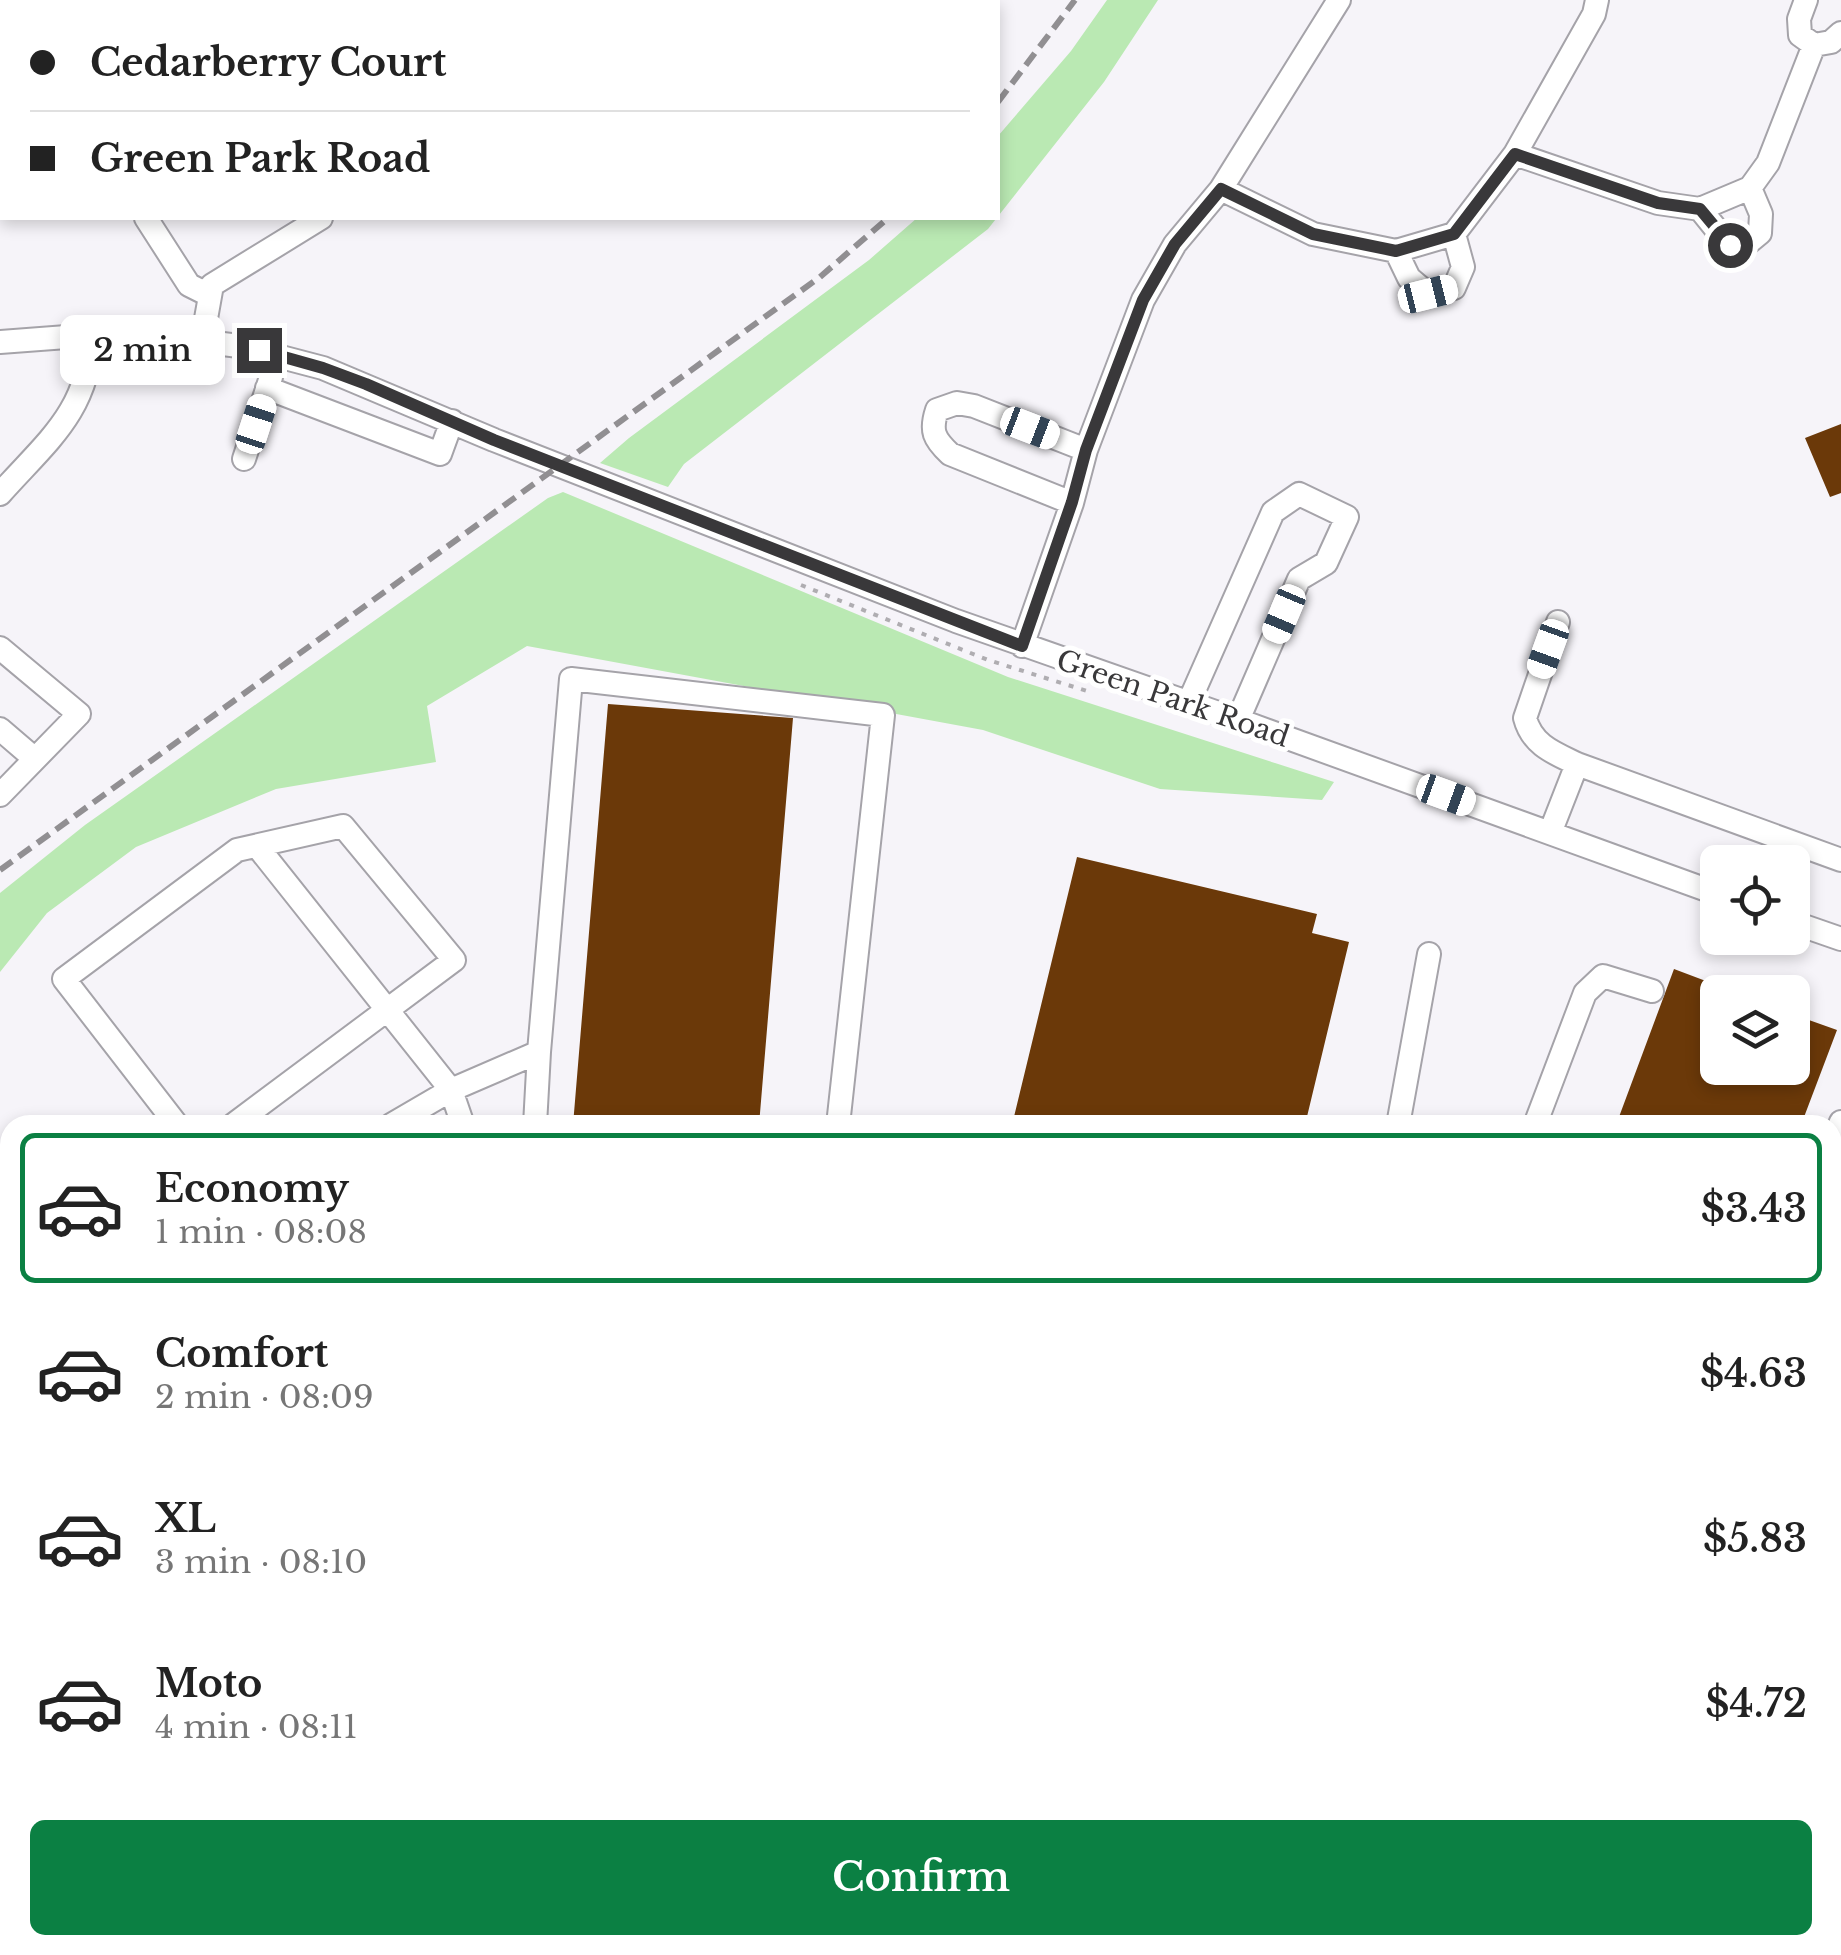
<!DOCTYPE html>
<html lang="en">
<head>
<meta charset="utf-8">
<style>
  :root { --surface:#fff; --page:#f6f6f6; --text:#222; --muted:#767676; --line:#e0e0e0; --accent:#0b8043 }
  body { margin:0; font-family:"Libre Baskerville",serif; background:var(--page); color:var(--text); height:100vh; display:flex; flex-direction:column; font-size:38px; white-space:nowrap }
  * { box-sizing:border-box; margin:0 }
  p { font-size:32px; color:var(--muted) }
  .icon { flex:none; width:55px; height:55px; fill:none; stroke:currentColor; stroke-width:2; stroke-linecap:round; stroke-linejoin:round }
  .map { position:relative; flex:1; overflow:hidden }
  .panel { position:absolute; left:0px; top:1115px; width:1842px; height:840px; display:flex; flex-direction:column; background:var(--surface); border-radius:30px 30px 0 0; box-shadow:0 5px 15px #0003 }
  .panel>* { flex:none }
  .top-card { position:absolute; left:0px; top:0px; width:1000px; height:220px; box-shadow:0 5px 15px #0003; display:grid; align-content:center; height:220px; padding:0 30px; background:var(--surface) }
  .fabs { position:absolute; left:1700px; top:845px; display:grid; gap:20px }
  .fabs a { display:grid; place-items:center; width:110px; height:110px; border-radius:15px; background:var(--surface); box-shadow:0 5px 15px #0003; font-size:50px }
  .end { position:absolute; width:45px; height:45px; margin:-22px; border:12px solid #39383a; background:#fff; box-shadow:0 0 0 5px #fff }
  .from { border-radius:50% }
  .bubble { position:absolute; height:70px; border-radius:15px; background:var(--surface); box-shadow:0 5px 15px #0003; font-size:32px; font-weight:600; line-height:70px; text-align:center }
  .car { position:absolute; width:30px; height:60px; margin:-30px -15px; border-radius:12px; box-shadow:0 0 8px 2px #0007; background:linear-gradient(#fff 24%,#345 0 40%,#fff 0 76%,#345 0 86%,#fff 0) }
  .top-card b { display:flex; align-items:center; gap:35px; height:95px; font-size:38px }
  .top-card b+b { border-top:2px solid var(--line) }
  .top-card i { width:25px; height:25px; background:var(--text) }
  ul { padding:18px 0 0; list-style:none }
  li { display:flex; align-items:center; gap:30px; height:150px; margin:0 20px 15px; padding:0 10px; border:5px solid transparent; border-radius:15px }
  li div { flex:1 }
  li b { display:block; font-size:38px }
  li em { font-style:normal; font-weight:600 }
  li.active { border-color:var(--accent) }
  li>.icon { width:90px; height:90px; stroke-width:1.5 }
  .button { display:flex; gap:20px; margin-top:auto; padding:20px 30px }
  .button a { flex:1; height:115px; border-radius:15px; background:var(--accent); color:#fff; font-size:40px; font-weight:600; line-height:115px; text-align:center }
  .map>svg:first-child { display:block }
</style>
</head>
<body>
<div class="map">
<svg width="1841" height="1955" viewBox="0 0 1841 1955">
  <rect width="100%" height="100%" fill="#f6f4f9"/>
  <!-- green -->
  <path fill="#bae9b3" d="M1107 0H1158L1104 82 988 229 684 464 668 487 600 463 629 438 869 260 917 218H998V136L1071 51Z
    M563 492 1008 677 1334 782 1322 800 1160 789 983 730 527 646 427 706 436 762 276 789 136 847 47 913 0 972V893L85 825 548 498Z"/>
  <!-- water -->
  <path fill="#91d1fe" d="M10 1848V1945H131L143 1955H0V1852Z"/>
  <g fill="none" stroke-linecap="round" stroke-linejoin="round">
    <!-- stream -->
    <path stroke="#91d1fe" stroke-width="6" d="M288 2 292 0
      M0 186 2 184"/>
  </g>
  <!-- building -->
  <path fill="#6b3909" d="M1841 424V493L1830 497 1805 438Z
    M608 704 793 718 759 1125H573Z
    M1077 857 1317 914 1312 933 1349 942 1305 1125H1012Z
    M1674 969 1735 992H1718V1068H1792V1014L1837 1030 1801 1125H1616Z
    M1841 1416V1475L1832 1472V1437Z
    M1841 1882V1955H1815L1818 1945H1832V1904Z"/>
  <g fill="none" stroke-linecap="round" stroke-linejoin="round">
    <!-- minor casing -->
    <g stroke="#a5a3a9" stroke-width="26">
      <path id="minor" d="M775 0 776 2
        M825 0 827 2
        M1806 0 1799 19 1800 35 1814 45 1831 42 1841 33
        M669 2 673 0
        M752 2 756 0
        M962 2 964 0
        M1515 154 1658 203 1700 209 1750 188 1768 163 1814 45
        M1221 189 1339 0
        M1700 209 1729 245 1743 247 1760 233 1761 214 1750 188
        M146 218 189 285 209 295
        M1396 251 1409 278 1428 294 1454 288 1463 267 1454 234
        M202 341 212 285 321 218
        M0 342 93 335 166 337 239 346 323 368 494 440 956 621 1238 720 1718 894
        M267 388 440 454 452 421
        M244 459 271 377
        M0 494C49 439 87 413 93 335
        M1072 503 950 454C934 439 930 431 937 410L957 403 974 406 1086 450
        M1558 622 1525 718C1532 745 1554 753 1577 764L1841 860
        M1022 646 1072 503 1086 450 1143 300 1175 244 1221 189 1313 234 1396 251 1454 234 1515 154 1594 14 1597 0
        M0 648 79 714 0 795
        M1189 702 1273 512 1299 494 1347 517 1326 563 1299 579 1238 720
        M0 729 35 759
        M1550 833 1577 764
        M257 846 451 1090 463 1125
        M1792 922 1841 939
        M177 1125 64 979 237 850 343 826 454 960 233 1125
        M391 1125 451 1090 539 1052 571 679 883 715 838 1125
        M535 1125 539 1052
        M1398 1125 1429 954
        M1535 1125 1585 993 1603 976 1652 991
        M1832 1144 1841 1122
        M1832 1354 1841 1337
        M1832 1512 1841 1516
        M0 1582 10 1581
        M0 1756 10 1753
        M1832 1796 1841 1773
        M1832 1824 1841 1827
        M248 1945 255 1955
        M677 1945 679 1955
        M1312 1945 1336 1955
        M1463 1955 1469 1945
        M1776 1955 1779 1945"/>
    </g>
    <!-- highway casing -->
    <g stroke="#d3d3d4" stroke-width="36">
      <path id="highway" d="M77 2 81 0
        M0 49 2 48"/>
    </g>
    <!-- path -->
    <path stroke="#afadb1" stroke-width="4" stroke-dasharray="5 8" stroke-linecap="butt" d="M801 585 988 660 1087 691"/>
    <!-- minor -->
    <use href="#minor" stroke="#fff" stroke-width="22"/>
    <!-- highway -->
    <use href="#highway" stroke="#fbb4bc" stroke-width="32"/>
    <!-- rail -->
    <path stroke="#918f92" stroke-width="6" stroke-dasharray="15 8" stroke-linecap="butt" d="M998 102 1075 0
      M0 870 820 277 888 218"/>
  </g>
  <g fill="none" stroke-linecap="round" stroke-linejoin="round">
    <!-- route -->
    <path stroke="#39383a" stroke-width="12" d="M259 350 323 368 366 384 494 440 1022 646 1072 502 1086 450 1143 300 1175 244 1221 189 1313 234 1396 251 1454 234 1515 154 1658 203 1700 209 1730 245"/>
  </g>
  <g text-anchor="middle" stroke-width="10" stroke-linejoin="round" paint-order="stroke">
    <!-- street labels -->
    <g font-size="28" fill="#39383a" stroke="#fff">
      <text transform="translate(1173 698) rotate(19)" y="10">Green Park Road</text>
    </g>
  </g>
</svg>
<div class="fabs">
<a><svg class="icon" aria-label="locate" viewBox="0 0 24 24"><circle cx="12" cy="12" r="6"/><path d="M12 2v4M12 18v4M2 12h4M18 12h4"/></svg></a>
<a><svg class="icon" aria-label="layers" viewBox="0 0 24 24"><path d="M12 4l9 5-9 5-9-5zM3 14l9 5 9-5"/></svg></a>
</div>
<i class="end from" style="left:1730px;top:245px"></i>
<i class="end" style="left:259px;top:350px"></i>
<div class="bubble" style="left:60px;top:315px;width:165px">2 min</div>
<i class="car" style="left:1428px;top:294px;rotate:76deg"></i>
<i class="car" style="left:256px;top:424px;rotate:18deg"></i>
<i class="car" style="left:1030px;top:428px;rotate:111deg"></i>
<i class="car" style="left:1284px;top:614px;rotate:203deg"></i>
<i class="car" style="left:1548px;top:649px;rotate:200deg"></i>
<i class="car" style="left:1446px;top:795px;rotate:110deg"></i>
<div class="top-card">
<b><i class="from"></i>Cedarberry Court</b>
<b><i></i>Green Park Road</b>
</div>
<section class="panel">
<ul>
<li class="active"><svg class="icon" aria-label="car" viewBox="0 0 24 24"><path d="M5 17H2v-5l4-1 3-4h7l3 4 3 1v5h-3M9 17h6M6 11h13"/><circle cx="7" cy="17" r="2"/><circle cx="17" cy="17" r="2"/></svg><div><b>Economy</b><p>1 min · 08:08</p></div><em>$3.43</em></li>
<li><svg class="icon" aria-label="car" viewBox="0 0 24 24"><path d="M5 17H2v-5l4-1 3-4h7l3 4 3 1v5h-3M9 17h6M6 11h13"/><circle cx="7" cy="17" r="2"/><circle cx="17" cy="17" r="2"/></svg><div><b>Comfort</b><p>2 min · 08:09</p></div><em>$4.63</em></li>
<li><svg class="icon" aria-label="car" viewBox="0 0 24 24"><path d="M5 17H2v-5l4-1 3-4h7l3 4 3 1v5h-3M9 17h6M6 11h13"/><circle cx="7" cy="17" r="2"/><circle cx="17" cy="17" r="2"/></svg><div><b>XL</b><p>3 min · 08:10</p></div><em>$5.83</em></li>
<li><svg class="icon" aria-label="car" viewBox="0 0 24 24"><path d="M5 17H2v-5l4-1 3-4h7l3 4 3 1v5h-3M9 17h6M6 11h13"/><circle cx="7" cy="17" r="2"/><circle cx="17" cy="17" r="2"/></svg><div><b>Moto</b><p>4 min · 08:11</p></div><em>$4.72</em></li>
</ul>
<div class="button"><a>Confirm</a></div>
</section>
</div>
</body>
</html>
